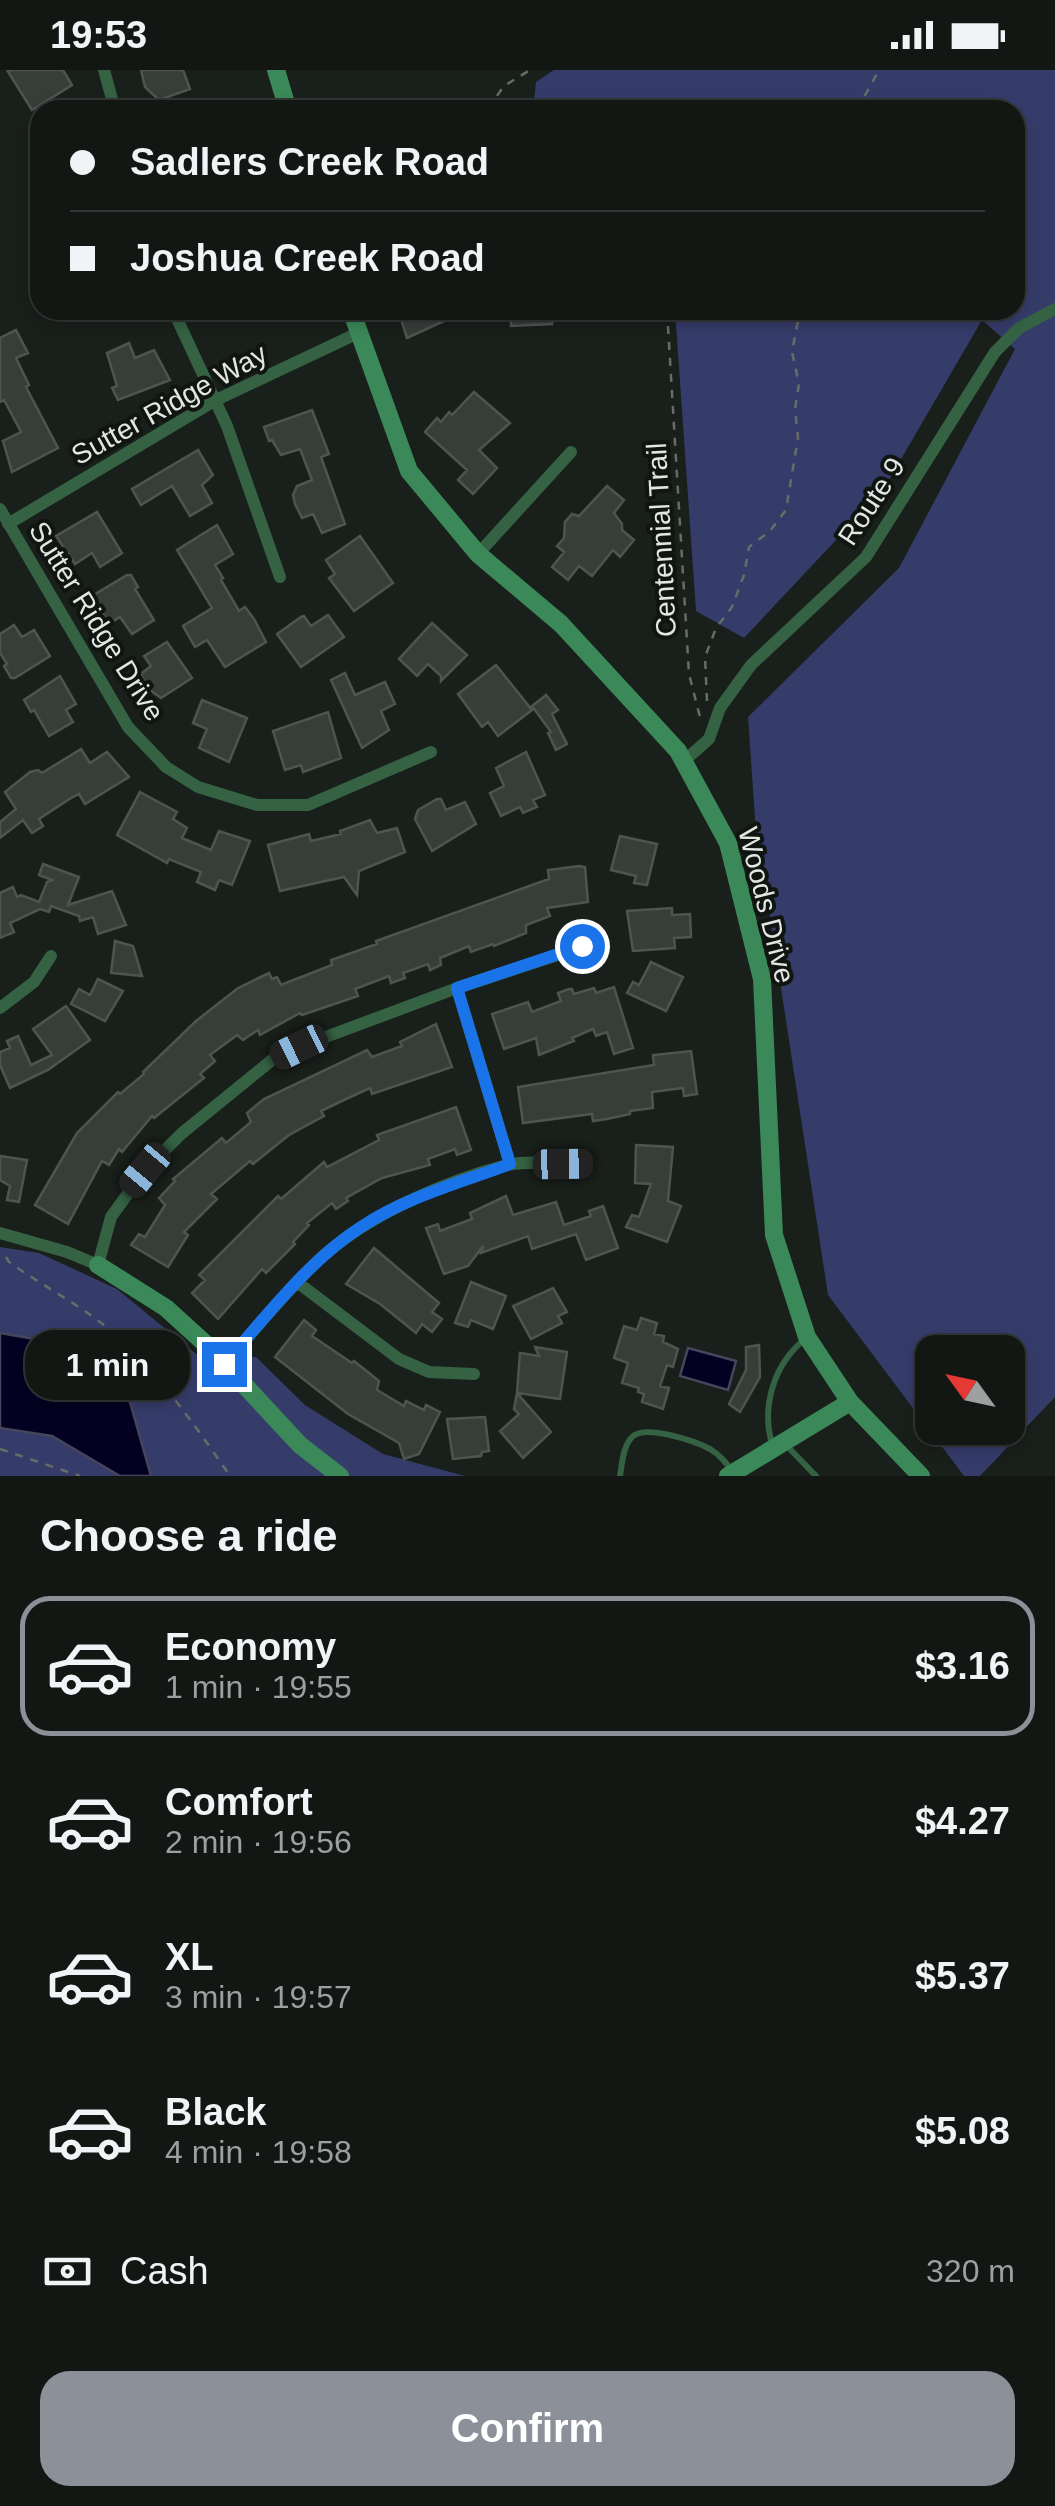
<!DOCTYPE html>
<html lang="en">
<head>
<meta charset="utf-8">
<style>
  :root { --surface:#131714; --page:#1c201d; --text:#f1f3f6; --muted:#9d9fa0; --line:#323634; --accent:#8c9099 }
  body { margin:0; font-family:Arial,sans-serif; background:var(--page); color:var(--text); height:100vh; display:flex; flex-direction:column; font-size:38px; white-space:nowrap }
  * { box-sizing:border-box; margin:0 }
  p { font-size:32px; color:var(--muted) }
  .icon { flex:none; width:55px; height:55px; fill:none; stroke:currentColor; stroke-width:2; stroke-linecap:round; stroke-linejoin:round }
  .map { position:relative; height:1406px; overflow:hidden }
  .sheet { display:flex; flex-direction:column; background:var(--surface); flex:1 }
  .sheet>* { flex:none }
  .guide { position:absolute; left:30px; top:30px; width:995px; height:220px; border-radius:30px; box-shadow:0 5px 15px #0003,0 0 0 2px var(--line); display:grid; align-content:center; height:220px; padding:0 40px; background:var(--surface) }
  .needle { width:65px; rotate:303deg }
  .tools { position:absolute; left:915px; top:1265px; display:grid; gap:20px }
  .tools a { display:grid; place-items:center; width:110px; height:110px; border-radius:20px; background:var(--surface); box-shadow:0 5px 15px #0003,0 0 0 2px var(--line); font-size:50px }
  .end { position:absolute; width:45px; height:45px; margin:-22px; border:12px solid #1a73e8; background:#fff; box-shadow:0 0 0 5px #fff }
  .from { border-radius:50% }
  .bubble { position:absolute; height:70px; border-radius:30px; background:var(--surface); box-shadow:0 5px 15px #0003,0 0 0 2px var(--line); font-size:32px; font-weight:700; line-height:70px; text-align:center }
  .car { position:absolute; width:30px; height:60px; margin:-30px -15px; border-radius:12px; box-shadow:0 0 8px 2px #0007; background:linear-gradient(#222 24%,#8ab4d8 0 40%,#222 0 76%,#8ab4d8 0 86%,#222 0) }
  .guide b { display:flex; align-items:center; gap:35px; height:95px; font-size:38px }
  .guide b+b { border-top:2px solid var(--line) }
  .guide i { width:25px; height:25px; background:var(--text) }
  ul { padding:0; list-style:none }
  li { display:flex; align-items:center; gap:30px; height:140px; margin:0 20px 15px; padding:0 20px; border:5px solid transparent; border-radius:30px }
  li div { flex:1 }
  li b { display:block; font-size:38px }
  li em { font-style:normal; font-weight:700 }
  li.active { border-color:var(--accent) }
  li>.icon { width:90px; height:90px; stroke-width:1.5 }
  h2 { padding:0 40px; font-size:45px; line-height:120px }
  .pay { display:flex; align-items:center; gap:25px; height:110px; padding:0 40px; font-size:38px }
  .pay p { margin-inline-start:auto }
  .primary-button { display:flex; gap:20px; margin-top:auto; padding:20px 40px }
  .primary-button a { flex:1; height:115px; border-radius:30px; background:var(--accent); color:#fff; font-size:40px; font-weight:700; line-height:115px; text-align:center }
  .status { display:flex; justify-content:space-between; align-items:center; height:70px; padding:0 50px; background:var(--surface); direction:ltr }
  .status svg { height:28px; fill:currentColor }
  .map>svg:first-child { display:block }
</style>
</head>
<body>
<div class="status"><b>19:53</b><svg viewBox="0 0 49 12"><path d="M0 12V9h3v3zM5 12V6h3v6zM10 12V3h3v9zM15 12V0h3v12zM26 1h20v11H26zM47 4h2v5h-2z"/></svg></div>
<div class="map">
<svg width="1055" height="1406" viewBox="0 0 1055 1406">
  <rect width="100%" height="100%" fill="#191f1a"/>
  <!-- green -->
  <path fill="#363c6a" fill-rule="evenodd" d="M554 0H1055V1327L980 1406H964L828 1225 755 748 748 647 899 498 1015 279 982 250 883 420 744 568 696 541 675 240H1015V40H533L536 12ZM932 1282H1008V1358H932Z
    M0 1177 39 1183 117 1219 201 1288 256 1287 305 1335 383 1384 465 1406H0Z"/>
  <!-- water -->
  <path fill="#030021" stroke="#46455c" stroke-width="2.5" d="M0 1263 46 1271 130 1332 151 1406H120L52 1366 0 1358Z
    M688 1278 736 1291 728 1320 680 1306Z"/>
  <!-- building -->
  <path fill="#373e39" stroke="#4e5550" stroke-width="2.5" d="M7 0H63L72 15 32 40Z
    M141 0H183L190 19 159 30 145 17Z
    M398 240H440L444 251 407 268Z
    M520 240H552V254L511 256V243H520Z
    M16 260 28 283 16 288 29 315 26 317 58 378 12 402 3 371 21 362 4 330 0 332V268Z
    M129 273 135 288 154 280 170 310 118 330 112 318 117 316 107 283Z
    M474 322 510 353 479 380 497 398 473 424 458 410 467 400 425 362 437 348 441 352 449 342 452 345Z
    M312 340 329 384 321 387 345 454 322 463 313 444 302 448 295 434 293 425 297 416 312 410 300 379 281 385 272 370 269 371 264 357Z
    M198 380 213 405 202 415 212 433 190 446 172 416 141 435 132 419Z
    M607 416 624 430 614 443 622 454V460L634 470 620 487 613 480 592 506 579 496 568 510 552 497 564 482 557 476 564 468 565 452 572 444 579 446Z
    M97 442 122 483 100 497 92 483 75 494 56 466Z
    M217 455 233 484 215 495 223 508 221 510 239 541 245 537 254 549 266 572 225 597 207 570 195 577 183 556 212 538 177 480Z
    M360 466 393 513 354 541 329 508 335 504 326 490Z
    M127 505H131L138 517 135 519 154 550 132 564 120 547 110 553 107 551 92 526Z
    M328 545 344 567 301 597 277 564 301 547 304 546 311 556Z
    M432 553 467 585 441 611V606L428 594 417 606 399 589Z
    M14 555 22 567 34 560 50 586 15 608H11L4 596 7 594 0 583V564Z
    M167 572 192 608 161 628 147 618 141 604 151 596 144 586Z
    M496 595 532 640 498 666 488 652 482 657 458 624Z
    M345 603 355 625 385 612 395 634 381 641 389 660 362 678 331 610Z
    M60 606 76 634 66 640 73 652 49 666 34 640 31 642 24 630Z
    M546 625 558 640 552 644 567 674 556 680 548 663 551 662 532 636Z
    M202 630 247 648 229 692 199 678 207 659 193 653Z
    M328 642 341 688 303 702 301 695 285 700 273 661Z
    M81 679 90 693 107 682 129 707 85 734 79 724 71 728 39 749 43 756 32 763 23 750 0 768V752L16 739 5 722 30 702 38 700 42 703Z
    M526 682 545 725 533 730 537 737 523 743 520 737 501 746 490 723 504 716 496 698Z
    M140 722 177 742 173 749 187 758 182 768 211 780 219 761 250 771 232 815 219 810 215 820 197 812 201 802 169 789 167 793 117 765Z
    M437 729H441L446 740 465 732 476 754 432 781 415 749 418 740Z
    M370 750 377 763 397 758 405 782 359 801 357 825 344 807 280 821 268 775 309 764 311 771 341 764 340 761Z
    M620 766 657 774 647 815 634 813 636 806 611 800Z
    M43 794 79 807 68 835 112 821 126 855 98 864 93 847 80 851 79 846 51 836 49 842 40 839 10 853 14 862 0 868V823L13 817 17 827 21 825 39 832 47 812 52 810 39 805Z
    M579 796 585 797 588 832 547 838 550 846 526 855V863L494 876 493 874 471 882 469 876 440 888 441 895 430 900 428 894 403 903 405 908 391 913 389 906 355 919 358 926 302 945 300 943 260 965 258 960 243 970 237 965 210 985 215 991 200 1004 204 1008 154 1048 152 1046 122 1082 119 1079 109 1095 102 1091 68 1154 35 1135 77 1063 118 1022 120 1024 144 1004 143 1002 196 951 238 918 269 903 272 909 277 907 281 915 332 895 331 890 377 874 376 871 549 809 548 800Z
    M672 838V845L690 844 691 867 674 868 675 878 633 881 627 841Z
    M115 871 133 876 142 906 111 903Z
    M651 892 683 907 666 941 627 923 633 912 639 915Z
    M98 909 123 921 105 951 71 934 79 919 90 925Z
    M614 917 633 978 614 984 607 962 596 966 593 959 572 968 574 971 539 985 536 968 504 979 492 944 528 932 532 942 561 931 558 923 569 919H572L574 924 594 918 596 923Z
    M66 936 90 970 48 1000 10 1018 0 995V982L10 978 7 971 18 966 31 995 52 985 33 959Z
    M436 954 452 997 372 1024 370 1018 344 1030 321 1041 324 1046 289 1065 253 1094 250 1091 211 1124 217 1129 184 1162 188 1165 168 1197 131 1175 139 1164 145 1167 165 1135 159 1128 175 1111 173 1109 222 1068 226 1073 251 1052 247 1043 264 1029 367 980 372 987 402 976 400 972Z
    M691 981 697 1024 684 1026 683 1018 652 1022 653 1038 630 1041V1044L607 1049 593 1051 592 1044 523 1053 518 1017 654 995 653 985Z
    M456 1037 471 1080 457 1085 455 1079 428 1089 430 1095 382 1108 346 1128 348 1131 336 1139 332 1133 307 1153 309 1155 293 1172 295 1174 266 1203 262 1199 218 1249 192 1223 205 1210 199 1205 278 1126 281 1129 324 1092 327 1097 379 1070 377 1065Z
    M636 1075 673 1077 668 1131 681 1136 667 1172 626 1157 632 1145 639 1147 651 1114 635 1113Z
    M0 1086 27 1090 19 1132 7 1130 10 1116 0 1110Z
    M506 1126 513 1145 556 1132 564 1155 591 1146 589 1141 603 1136 618 1178 586 1190 576 1164 532 1179 528 1166 481 1183 483 1176 468 1196 444 1204 426 1158 438 1154 440 1161 472 1149 470 1143Z
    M374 1178 439 1233 432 1242 442 1249 432 1262 422 1254 416 1263 380 1234 346 1214Z
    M471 1212 506 1226 493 1259 471 1250 468 1257 455 1253Z
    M553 1218 567 1242 558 1246 562 1253 531 1269 513 1236Z
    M641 1248 657 1253 654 1264 664 1266 663 1272 678 1279 673 1297 667 1295 660 1316 669 1318 663 1339 642 1332 644 1324 638 1322 639 1318 622 1313 628 1293 614 1288 624 1256 637 1260Z
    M304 1250 316 1260 312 1266 352 1293 354 1291 379 1311 377 1320 404 1336 406 1331 424 1340 426 1335 440 1342 419 1384 404 1389 399 1373 348 1344 275 1287Z
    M759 1275 760 1307 740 1342 729 1334 746 1300V1277Z
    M535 1277 567 1282 560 1329 517 1323 520 1283 539 1286Z
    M517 1323 551 1362 523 1388 500 1361 519 1344 514 1339Z
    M485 1347 489 1381 482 1382 481 1386 453 1389 447 1349Z"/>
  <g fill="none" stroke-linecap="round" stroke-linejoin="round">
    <!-- path -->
    <path stroke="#676c68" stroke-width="2.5" stroke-dasharray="8 8" stroke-linecap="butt" d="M494 40 492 33 504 16 530 0
      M857 40 879 0
      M667 240 689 604 701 651
      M707 631 705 587 716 558 732 537 744 505 749 477 770 461 786 440 798 368 795 339 799 314 792 282 800 240
      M6 1187 9 1192C44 1217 85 1237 118 1267 161 1307 197 1358 230 1406
      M0 1379 80 1406"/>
    <!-- lane -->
    <path stroke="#346243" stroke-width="6" d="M772 1374C761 1336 774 1294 805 1269
      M786 1375 816 1406
      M620 1406C622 1394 623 1376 632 1367 645 1354 695 1371 710 1379 720 1385 726 1393 733 1402"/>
    <!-- street -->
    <path stroke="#346243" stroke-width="12" d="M104 0 115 40
      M173 240 227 356 280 507
      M0 439 128 657 166 697 198 717 257 735H308L431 682
      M8 454 214 331 358 263
      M478 484 571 382
      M684 691 709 669 720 638 751 595 866 487 995 282 1019 258 1055 239
      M457 918 510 1094
      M0 938 34 912 51 886
      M0 1163 67 1182 98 1195 111 1147 145 1100 181 1064 272 990 299 977 457 918 582 877
      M297 1212 399 1289 429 1302 474 1304
      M224 1294C257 1258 287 1219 323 1186 369 1145 447 1110 507 1095 530 1090 560 1094 584 1094"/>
    <!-- secondary -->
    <path stroke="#3b8958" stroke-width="18" d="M276 0 288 40
      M351 240 409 401 478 484 561 554 678 681 728 773 762 909 774 1165 807 1267 850 1332 921 1406
      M98 1195 166 1238 210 1278 300 1375 340 1406
      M728 1406 850 1332"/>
  </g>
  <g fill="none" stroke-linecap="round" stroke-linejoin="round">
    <!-- route -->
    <path stroke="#1a73e8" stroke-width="12" d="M224 1294C267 1246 307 1192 361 1157 406 1127 459 1113 510 1094L457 918 582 876"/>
  </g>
  <g text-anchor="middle" stroke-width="8" stroke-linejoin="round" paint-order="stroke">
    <!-- street labels -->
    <g font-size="28" fill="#e3e7e4" stroke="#101511">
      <text transform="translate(169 334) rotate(-29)" y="10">Sutter Ridge Way</text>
      <text transform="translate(871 431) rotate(-57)" y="10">Route 9</text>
      <text transform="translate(661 470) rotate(-93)" y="10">Centennial Trail</text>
      <text transform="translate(97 551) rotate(58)" y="10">Sutter Ridge Drive</text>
      <text transform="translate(767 835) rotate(76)" y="10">Woods Drive</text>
    </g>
  </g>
</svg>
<div class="tools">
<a><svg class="needle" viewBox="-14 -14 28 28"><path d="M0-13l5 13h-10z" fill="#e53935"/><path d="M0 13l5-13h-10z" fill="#9d9fa0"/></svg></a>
</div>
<i class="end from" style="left:582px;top:876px"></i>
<i class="end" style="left:224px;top:1294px"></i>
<div class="bubble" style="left:25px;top:1260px;width:165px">1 min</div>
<i class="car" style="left:299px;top:977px;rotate:244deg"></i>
<i class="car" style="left:563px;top:1094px;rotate:89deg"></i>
<i class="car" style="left:145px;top:1100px;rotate:220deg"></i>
<div class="guide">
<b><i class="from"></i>Sadlers Creek Road</b>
<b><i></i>Joshua Creek Road</b>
</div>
</div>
<section class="sheet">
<h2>Choose a ride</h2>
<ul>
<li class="active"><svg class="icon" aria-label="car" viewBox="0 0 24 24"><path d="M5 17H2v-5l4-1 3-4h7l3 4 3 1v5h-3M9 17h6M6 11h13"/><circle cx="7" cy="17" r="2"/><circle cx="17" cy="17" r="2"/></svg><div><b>Economy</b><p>1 min · 19:55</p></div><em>$3.16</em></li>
<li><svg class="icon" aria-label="car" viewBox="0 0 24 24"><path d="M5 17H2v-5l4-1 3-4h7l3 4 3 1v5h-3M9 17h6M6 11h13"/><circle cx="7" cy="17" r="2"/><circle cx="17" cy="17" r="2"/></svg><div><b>Comfort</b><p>2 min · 19:56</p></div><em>$4.27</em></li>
<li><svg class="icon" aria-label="car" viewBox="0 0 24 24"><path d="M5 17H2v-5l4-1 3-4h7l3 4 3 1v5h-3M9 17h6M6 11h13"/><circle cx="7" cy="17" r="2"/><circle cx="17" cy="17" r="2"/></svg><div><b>XL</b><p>3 min · 19:57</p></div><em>$5.37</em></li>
<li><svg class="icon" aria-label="car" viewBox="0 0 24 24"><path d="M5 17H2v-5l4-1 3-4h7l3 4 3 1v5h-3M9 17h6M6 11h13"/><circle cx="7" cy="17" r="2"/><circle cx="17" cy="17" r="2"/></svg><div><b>Black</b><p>4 min · 19:58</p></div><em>$5.08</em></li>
</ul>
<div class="pay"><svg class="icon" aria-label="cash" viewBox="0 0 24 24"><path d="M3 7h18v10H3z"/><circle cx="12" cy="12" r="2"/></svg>Cash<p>320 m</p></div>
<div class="primary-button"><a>Confirm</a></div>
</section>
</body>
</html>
